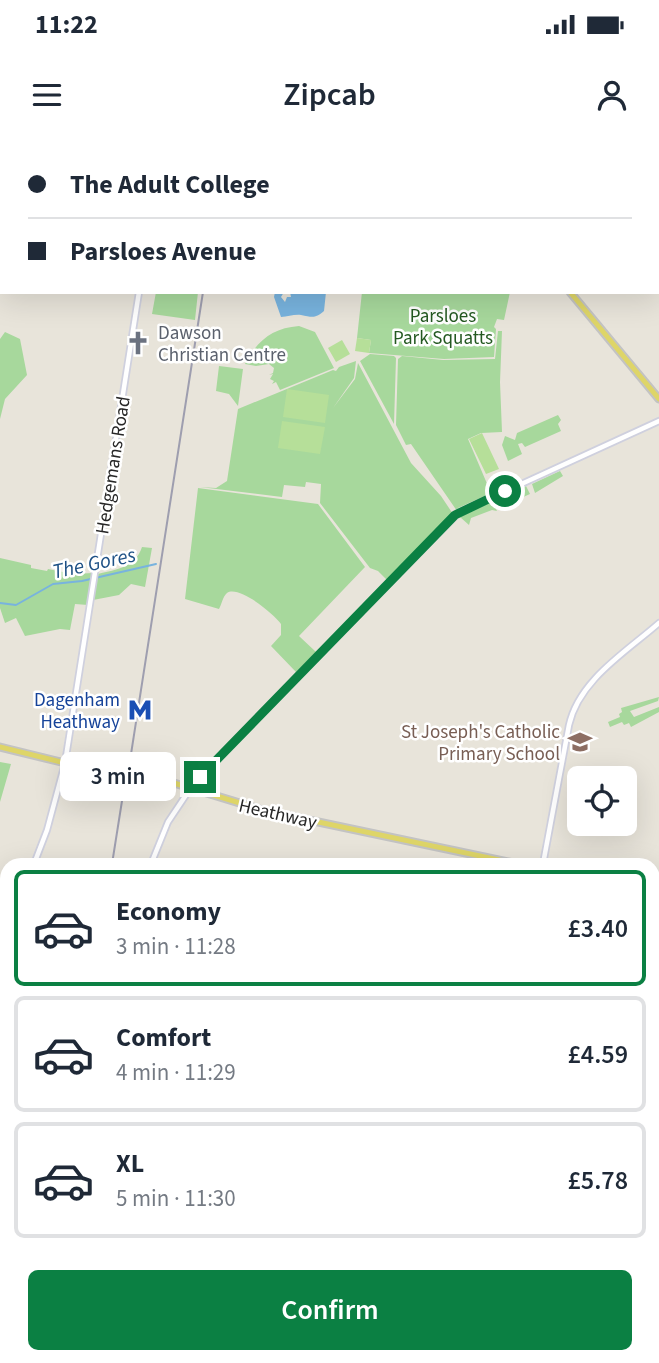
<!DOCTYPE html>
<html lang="en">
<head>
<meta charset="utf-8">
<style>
  :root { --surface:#fff; --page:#f2f2f3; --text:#1f2937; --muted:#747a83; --line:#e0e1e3; --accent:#0b8043 }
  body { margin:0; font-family:"Source Sans 3",sans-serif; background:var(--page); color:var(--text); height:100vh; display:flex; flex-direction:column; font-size:26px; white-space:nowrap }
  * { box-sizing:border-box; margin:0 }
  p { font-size:23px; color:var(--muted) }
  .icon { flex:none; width:38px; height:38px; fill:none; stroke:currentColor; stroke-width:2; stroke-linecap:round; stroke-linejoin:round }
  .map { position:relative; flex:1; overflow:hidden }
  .details { position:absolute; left:0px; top:718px; width:660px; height:506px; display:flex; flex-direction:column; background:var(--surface); border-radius:21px 21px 0 0; box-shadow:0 7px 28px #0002 }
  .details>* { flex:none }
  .top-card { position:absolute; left:0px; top:0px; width:660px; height:154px; box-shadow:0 7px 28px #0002; display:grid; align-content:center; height:154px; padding:0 28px; background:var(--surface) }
  .tools { position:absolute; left:567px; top:626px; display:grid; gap:14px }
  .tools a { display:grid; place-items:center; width:70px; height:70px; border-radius:10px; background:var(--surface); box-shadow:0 7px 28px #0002; font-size:35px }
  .end { position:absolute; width:32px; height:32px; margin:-16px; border:9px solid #0b8043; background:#fff; box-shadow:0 0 0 4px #fff }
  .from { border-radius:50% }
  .bubble { position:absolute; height:49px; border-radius:10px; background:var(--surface); box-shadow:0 7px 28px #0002; font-size:23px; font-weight:600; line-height:49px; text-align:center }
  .top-card b { display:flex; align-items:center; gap:24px; height:66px; font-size:26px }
  .top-card b+b { border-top:2px solid var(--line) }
  .top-card i { width:18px; height:18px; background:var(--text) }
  ul { padding:12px 0 0; list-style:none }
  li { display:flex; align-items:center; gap:21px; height:116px; margin:0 14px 10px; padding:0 14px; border:4px solid var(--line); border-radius:10px }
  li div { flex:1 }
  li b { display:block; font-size:26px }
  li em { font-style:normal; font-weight:600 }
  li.selected { border-color:var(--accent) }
  li>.icon { width:63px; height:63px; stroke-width:1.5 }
  .button { display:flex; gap:14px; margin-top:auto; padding:14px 28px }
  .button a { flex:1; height:80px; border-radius:10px; background:var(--accent); color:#fff; font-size:28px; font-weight:600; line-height:80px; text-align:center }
  .status { display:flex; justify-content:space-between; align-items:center; height:49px; padding:0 35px; background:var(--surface); direction:ltr }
  .status svg { height:19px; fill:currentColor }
  header { display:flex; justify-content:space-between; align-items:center; height:91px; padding:0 28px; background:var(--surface); font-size:32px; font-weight:600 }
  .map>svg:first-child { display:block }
</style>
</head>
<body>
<div class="status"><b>11:22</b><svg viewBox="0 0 49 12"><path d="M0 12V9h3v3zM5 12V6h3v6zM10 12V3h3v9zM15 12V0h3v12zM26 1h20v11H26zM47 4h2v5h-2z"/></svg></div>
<header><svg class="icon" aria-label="menu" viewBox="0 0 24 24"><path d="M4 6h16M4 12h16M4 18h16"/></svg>Zipcab<svg class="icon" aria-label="person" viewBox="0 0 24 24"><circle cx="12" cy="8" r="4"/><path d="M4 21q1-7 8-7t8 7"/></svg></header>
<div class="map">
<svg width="659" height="1223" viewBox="0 0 659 1223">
  <rect width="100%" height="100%" fill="#e8e4da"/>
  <!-- green -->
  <path fill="#a7d89c" d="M156 152H198L195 180 152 174Z
    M362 152H510L504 180 497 179 494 187 496 189 494 217 444 219 369 213 371 200 357 198Z
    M299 186 315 192 334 228 280 250 276 242 272 244 274 241 270 239 273 234 269 235 273 233 274 228 269 224 256 226 245 224C257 201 272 188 299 186Z
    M498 191H502L500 242 502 292 481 293 468 299 491 353 458 368 457 371 411 304 406 305 396 285 398 219 402 216 443 220 495 219Z
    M5 192 20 199 27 235 5 259 0 279V199Z
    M370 214 394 216 396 218 394 284 360 221Z
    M356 221 354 238 333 268 355 239 358 223 411 323 441 356 453 374 388 441 378 431 370 428 320 363 321 344 306 342 305 347 284 345 282 357 200 347 216 348 227 341 238 269 333 230 336 231 339 227Z
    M219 226 243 229 238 266 229 254 216 251Z
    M558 275 561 280 558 284 561 291 525 307 522 303 518 304 522 314 508 321 502 305 505 296 515 300 517 293Z
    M560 331 563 336 535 353 532 344Z
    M526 346 530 354 501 367 498 358Z
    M198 348 318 364 365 427 299 496 316 512 296 532 271 506 281 495V484C274 474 239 445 227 453 223 456 221 466 219 469L185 459Z
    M492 361 497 371 492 370 471 378 469 385 460 377Z
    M142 407 152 408 145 447 131 444 119 455 93 460 98 434C117 429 135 428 142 407Z
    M0 418 31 425V428L47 431 48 429 73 434 93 433 88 465 75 464 70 490 60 489 25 496 16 478 5 483 0 468Z
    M659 557 658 561 630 571 634 577 659 567V572L631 587 629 583 624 585 622 582 610 587 608 582 620 577 619 574 622 572 621 568Z
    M0 622 11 624 0 662Z
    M55 1216H99V1223H53Z
    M352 1216 402 1223H353Z"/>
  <!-- pitch -->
  <path fill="#b6df99" d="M357 198 371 200 369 213 355 211Z
    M342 200 350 214 336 222 328 208Z
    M287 249 329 255 325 283 283 277Z
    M282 281 325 287 320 314 278 308Z
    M482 293 499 329 486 334 469 299Z"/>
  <!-- water -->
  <path fill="#78b3de" d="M275 152H284L281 157 285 162 287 157H291L290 152H326L324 171C315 179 312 177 301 175 294 174 288 177 281 177L274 157Z"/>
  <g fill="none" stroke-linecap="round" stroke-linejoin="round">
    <!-- stream -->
    <path stroke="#78b3de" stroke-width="2" d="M0 463 16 465 53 444 82 441 156 424"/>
    <!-- secondary casing -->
    <g stroke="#cfd0de" stroke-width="8">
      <path id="secondary" d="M161 2V0
        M34 724 47 690 65 623 139 152
        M151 724 168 682 194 643 458 373 659 281
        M543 724 569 585C579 540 626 512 659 483
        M0 822 7 812
        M653 990 659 992
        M482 1216V1223"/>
    </g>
    <!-- primary casing -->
    <g stroke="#c3c3c3" stroke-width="9">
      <path id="primary" d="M463 0 464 2
        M570 152 659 259
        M0 607 61 622 164 640 266 671 518 724
        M653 753 659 754
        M0 1102 7 1104
        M653 1110 659 1112"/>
    </g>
    <!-- secondary -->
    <use href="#secondary" stroke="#fff" stroke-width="4.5"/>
    <!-- primary -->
    <use href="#primary" stroke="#ded568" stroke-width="5"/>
    <!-- rail -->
    <path stroke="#9e9eaf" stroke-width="2" d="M227 2V0
      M129 627 203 152
      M112 724 125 642
      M108 1223V1216"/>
  </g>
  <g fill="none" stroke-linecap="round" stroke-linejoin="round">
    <!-- route -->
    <path stroke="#0b8043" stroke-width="9" d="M200 637 455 375 505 351"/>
  </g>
  <!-- icons -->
  <defs>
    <g id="church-bare" transform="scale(1.89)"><path d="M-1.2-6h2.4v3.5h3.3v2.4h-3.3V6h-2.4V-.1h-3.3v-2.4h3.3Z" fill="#6b7280" stroke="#fff" stroke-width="2.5" paint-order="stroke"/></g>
    <g id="metro-bare" transform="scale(1.89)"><path d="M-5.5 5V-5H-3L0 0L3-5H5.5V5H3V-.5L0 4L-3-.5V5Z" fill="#1a4fb4" stroke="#fff" stroke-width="2.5" paint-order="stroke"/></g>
    <g id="school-bare" transform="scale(1.89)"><path d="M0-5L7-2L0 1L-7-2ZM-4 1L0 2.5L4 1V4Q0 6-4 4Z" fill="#8d6e63" stroke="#fff" stroke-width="2.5" paint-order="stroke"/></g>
  </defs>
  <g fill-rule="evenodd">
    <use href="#church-bare" x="138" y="203"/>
    <use href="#metro-bare" x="140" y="570"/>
    <use href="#school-bare" x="580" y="602"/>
  </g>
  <g text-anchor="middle" stroke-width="5" stroke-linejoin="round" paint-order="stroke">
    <!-- park labels -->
    <g font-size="19" fill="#245921" stroke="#fff">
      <text x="443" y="182">Parsloes<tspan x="443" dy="22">Park Squatts</tspan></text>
    </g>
    <!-- worship labels -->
    <g font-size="19" fill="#5b616d" stroke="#fff" text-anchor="start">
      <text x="158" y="199">Dawson<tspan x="158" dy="22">Christian Centre</tspan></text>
    </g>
    <!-- street labels -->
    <g font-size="19" fill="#272727" stroke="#fff">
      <text transform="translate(112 325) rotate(-81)" y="7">Hedgemans Road</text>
      <text transform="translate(278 673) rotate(13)" y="7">Heathway</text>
    </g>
    <!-- transit labels -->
    <g font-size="19" fill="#164399" stroke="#fff" text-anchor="end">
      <text x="120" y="566">Dagenham<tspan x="120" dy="22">Heathway</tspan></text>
    </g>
    <!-- education labels -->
    <g font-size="19" fill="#785e54" stroke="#fff" text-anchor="end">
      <text x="560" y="598">St Joseph's Catholic<tspan x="560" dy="22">Primary School</tspan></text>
    </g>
    <!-- water labels -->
    <g font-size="21" font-style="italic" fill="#1d5085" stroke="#fff">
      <text transform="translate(94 423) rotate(-12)" y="7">The Gores</text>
    </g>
  </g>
</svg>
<div class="tools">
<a><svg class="icon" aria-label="locate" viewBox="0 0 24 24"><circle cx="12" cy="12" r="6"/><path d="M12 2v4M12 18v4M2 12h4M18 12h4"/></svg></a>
</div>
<i class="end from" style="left:505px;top:351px"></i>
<i class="end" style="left:200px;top:637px"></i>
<div class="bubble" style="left:60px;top:612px;width:116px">3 min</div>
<div class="top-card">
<b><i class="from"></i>The Adult College</b>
<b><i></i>Parsloes Avenue</b>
</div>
<section class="details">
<ul>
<li class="selected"><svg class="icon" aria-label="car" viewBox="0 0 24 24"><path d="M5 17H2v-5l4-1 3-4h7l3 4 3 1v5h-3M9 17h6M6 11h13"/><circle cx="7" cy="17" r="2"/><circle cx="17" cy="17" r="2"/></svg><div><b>Economy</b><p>3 min · 11:28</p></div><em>£3.40</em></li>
<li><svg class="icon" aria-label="car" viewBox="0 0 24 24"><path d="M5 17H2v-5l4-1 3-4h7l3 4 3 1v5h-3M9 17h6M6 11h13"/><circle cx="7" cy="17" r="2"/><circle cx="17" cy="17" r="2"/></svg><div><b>Comfort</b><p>4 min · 11:29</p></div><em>£4.59</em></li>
<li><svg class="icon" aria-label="car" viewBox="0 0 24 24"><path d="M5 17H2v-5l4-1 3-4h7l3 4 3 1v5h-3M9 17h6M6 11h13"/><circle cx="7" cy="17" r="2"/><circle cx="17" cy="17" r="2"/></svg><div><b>XL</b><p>5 min · 11:30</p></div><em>£5.78</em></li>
</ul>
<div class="button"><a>Confirm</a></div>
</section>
</div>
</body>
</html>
